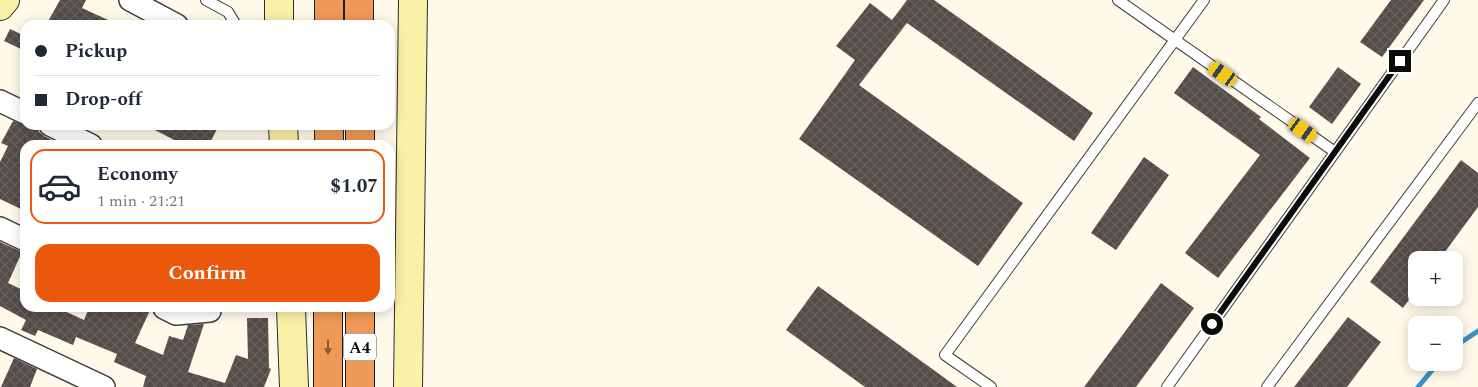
<!DOCTYPE html>
<html lang="en">
<head>
<meta charset="utf-8">
<style>
  :root { --surface:#fff; --page:#f6f6f7; --text:#1f2937; --muted:#747a83; --line:#e0e1e3; --accent:#ea580c }
  body { margin:0; font-family:Spectral,serif; background:var(--page); color:var(--text); height:100vh; display:flex; flex-direction:column; font-size:19px; white-space:nowrap }
  * { box-sizing:border-box; margin:0 }
  p { font-size:16px; color:var(--muted) }
  .icon { flex:none; width:28px; height:28px; fill:none; stroke:currentColor; stroke-width:2; stroke-linecap:round; stroke-linejoin:round }
  .map { position:relative; flex:1; overflow:hidden }
  .panel { position:absolute; left:20px; top:140px; width:375px; height:172px; display:flex; flex-direction:column; background:var(--surface); border-radius:15px; box-shadow:0 2px 12px #0003 }
  .panel>* { flex:none }
  .top-card { position:absolute; left:20px; top:20px; width:375px; height:110px; border-radius:15px; box-shadow:0 2px 12px #0003; display:grid; align-content:center; height:110px; padding:0 15px; background:var(--surface) }
  .tools { position:absolute; left:1408px; top:251px; display:grid; gap:10px }
  .tools a { display:grid; place-items:center; width:55px; height:55px; border-radius:10px; background:var(--surface); box-shadow:0 2px 12px #0003; font-size:25px }
  .end { position:absolute; width:22px; height:22px; margin:-11px; border:6px solid #0b0b0b; background:#fff; box-shadow:0 0 0 2px #fff }
  .from { border-radius:50% }
  .car { position:absolute; width:15px; height:30px; margin:-15px -8px; border-radius:6px; box-shadow:0 0 4px 1px #0007; background:linear-gradient(#f5c518 24%,#345 0 40%,#f5c518 0 76%,#345 0 86%,#f5c518 0) }
  .top-card b { display:flex; align-items:center; gap:18px; height:48px; font-size:19px }
  .top-card b+b { border-top:1px solid var(--line) }
  .top-card i { width:12px; height:12px; background:var(--text) }
  ul { padding:9px 0 0; list-style:none }
  li { display:flex; align-items:center; gap:15px; height:75px; margin:0 10px 8px; padding:0 5px; border:2px solid transparent; border-radius:15px }
  li div { flex:1 }
  li b { display:block; font-size:19px }
  li em { font-style:normal; font-weight:700 }
  li.current { border-color:var(--accent) }
  li>.icon { width:45px; height:45px; stroke-width:1.5 }
  .action { display:flex; gap:10px; margin-top:auto; padding:10px 15px }
  .action a { flex:1; height:58px; border-radius:15px; background:var(--accent); color:#fff; font-size:20px; font-weight:700; line-height:58px; text-align:center }
  .map>svg:first-child { display:block }
</style>
</head>
<body>
<div class="map">
<svg width="1478" height="387" viewBox="0 0 1478 387">
  <defs>
    <pattern id="building-cross-hatch" width="8" height="8" patternUnits="userSpaceOnUse" patternTransform="scale(1.25)"><rect width="8" height="8" fill="#534c48"/><path d="M0 0l8 8M0 8l8-8" fill="none" stroke="#67615e"/></pattern>
  </defs>
  <rect width="100%" height="100%" fill="#fef9e9"/>
  <g fill="none" stroke-linecap="round" stroke-linejoin="round">
    <!-- stream -->
    <path stroke="#3b92c6" stroke-width="5" d="M1454 347 1478 331
      M1418 387 1439 362"/>
  </g>
  <!-- building -->
  <path fill="url(#building-cross-hatch)" d="M60 0H86L82 8 119 25H46Z
    M907 0H934L1093 113 1074 141 907 23 859 85 1023 203 978 266 799 139 855 60 836 46 870 3 892 20Z
    M1391 0H1424L1382 57 1360 42Z
    M10 29 25 36V51L4 41Z
    M1193 67 1261 117 1259 119 1310 158 1218 278 1185 253 1260 155 1174 93Z
    M1338 67 1361 84 1332 124 1309 107Z
    M13 121 25 125H38L39 132 44 136 62 145H25V211L0 199V162L8 146 1 143Z
    M145 125H209L217 129 209 145H184Z
    M1144 157 1169 175 1116 250 1091 233Z
    M1461 160 1478 173V207L1439 260H1416V290L1403 308 1370 282Z
    M0 242 22 252 8 283 25 291V308H58L84 320 89 308H151L135 343 163 355 169 336 183 340 188 325 204 324 188 372 225 383 236 355 248 359 247 318H268L269 368 271 369 264 387H143L146 376 114 362 117 354 76 337 73 345 38 330 35 336 21 330 26 320 0 306Z
    M1161 283 1194 308 1136 387H1084Z
    M818 286 957 387H865L786 330Z
    M1348 317 1381 342 1347 387H1294Z
    M14 358 37 369 30 387H1Z"/>
  <g fill="none" stroke-linecap="round" stroke-linejoin="round">
    <!-- lane casing -->
    <g stroke="#3e3e3e" stroke-width="12">
      <path id="lane" d="M206 0 228 12 236 25
        M1118 0 1335 152
        M991 387 945 355 1204 0
        M1167 387 1444 0
        M1267 387 1478 103"/>
    </g>
    <!-- street casing -->
    <g stroke="#3e3e3e" stroke-width="24">
      <path id="street" d="M130 0 177 25
        M0 101 25 113
        M50 125 91 145
        M0 228 25 240
        M164 308 176 314 210 311
        M0 338 104 387"/>
    </g>
    <!-- secondary casing -->
    <g stroke="#2d2d2d" stroke-width="30">
      <path id="secondary" d="M279 0V25
        M0 6 5 0
        M283 125 284 145
        M291 308 294 387
        M408 387 413 0"/>
    </g>
    <!-- highway casing -->
    <g stroke="#1c1c1c" stroke-width="30">
      <path id="highway" d="M359 0V25
        M329 25V0
        M360 125V145
        M329 145V125
        M360 308V387
        M328 387V308"/>
    </g>
    <!-- lane -->
    <use href="#lane" stroke="#fff" stroke-width="10"/>
    <!-- street -->
    <use href="#street" stroke="#fff" stroke-width="21"/>
    <!-- secondary -->
    <use href="#secondary" stroke="#fbf0a7" stroke-width="28"/>
    <!-- highway -->
    <use href="#highway" stroke="#ee9958" stroke-width="28"/>
  </g>
  <!-- one-way arrows -->
  <defs><path id="oneway-solid" d="M-6-.8H1V-3.2L6.5 0L1 3.2V.8H-6Z" transform="scale(1.25)"/></defs>
  <use fill="#885935" href="#oneway-solid" transform="translate(328 347) rotate(90)"/>
  <g fill="none" stroke-linecap="round" stroke-linejoin="round">
    <!-- route -->
    <path stroke="#0b0b0b" stroke-width="6" d="M1212 324 1400 61"/>
  </g>
  <g text-anchor="middle" stroke-width="5" stroke-linejoin="round" paint-order="stroke">
    <!-- shield labels -->
    <rect fill="#fff" stroke="#545454" stroke-width="1" x="344" y="333.5" width="32" height="27" rx="4"/>
    <g font-size="16" font-weight="bold" fill="#0b0b0b">
      <text x="360" y="353">A4</text>
    </g>
  </g>
</svg>
<div class="tools">
<a>+</a>
<a>−</a>
</div>
<i class="end from" style="left:1212px;top:324px"></i>
<i class="end" style="left:1400px;top:61px"></i>
<i class="car" style="left:1223px;top:74px;rotate:305deg"></i>
<i class="car" style="left:1303px;top:130px;rotate:125deg"></i>
<div class="top-card">
<b><i class="from"></i>Pickup</b>
<b><i></i>Drop-off</b>
</div>
<section class="panel">
<ul>
<li class="current"><svg class="icon" aria-label="car" viewBox="0 0 24 24"><path d="M5 17H2v-5l4-1 3-4h7l3 4 3 1v5h-3M9 17h6M6 11h13"/><circle cx="7" cy="17" r="2"/><circle cx="17" cy="17" r="2"/></svg><div><b>Economy</b><p>1 min · 21:21</p></div><em>$1.07</em></li>
</ul>
<div class="action"><a>Confirm</a></div>
</section>
</div>
</body>
</html>
